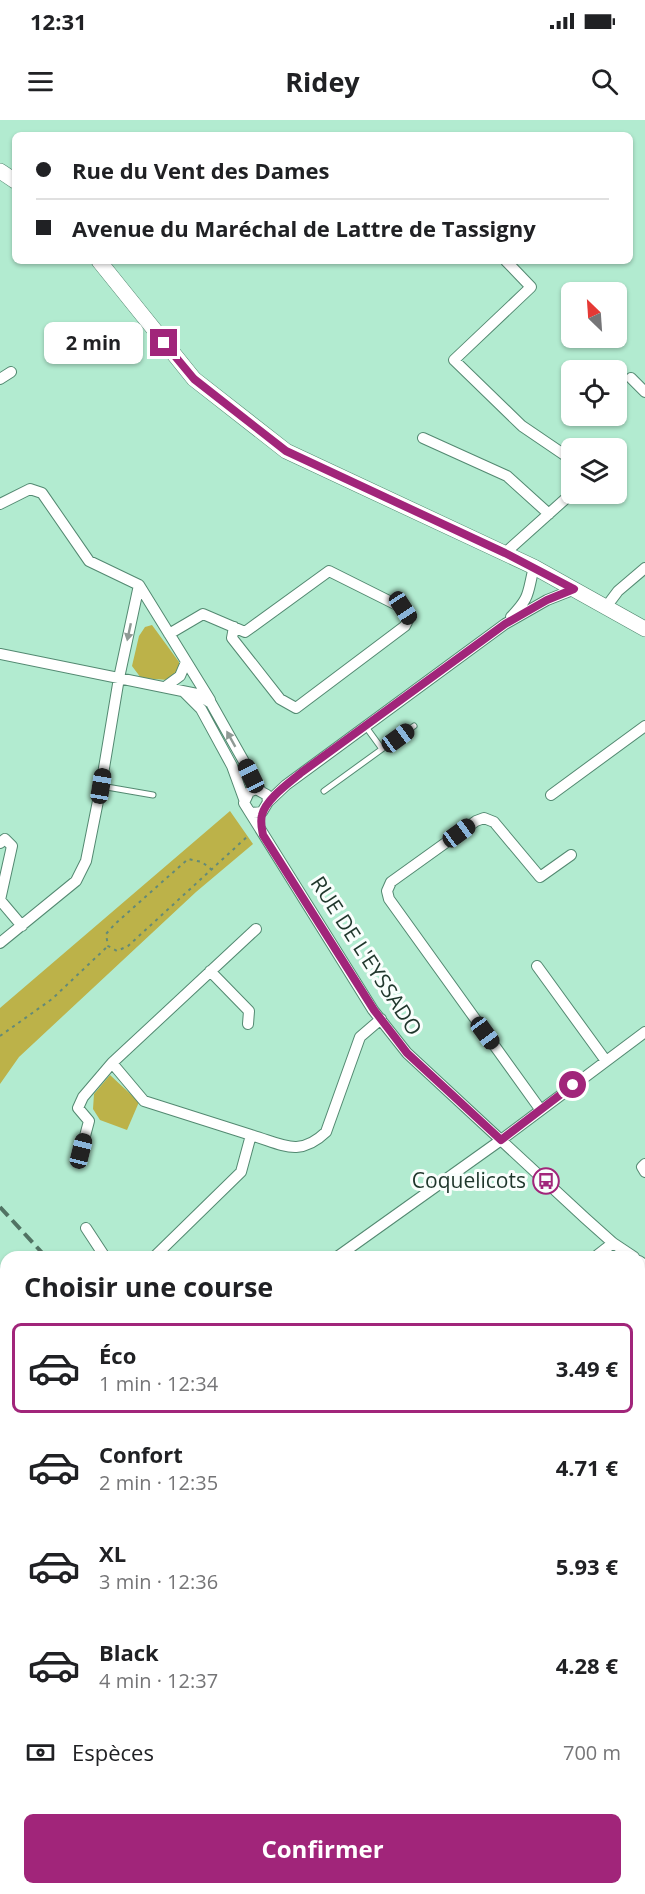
<!DOCTYPE html>
<html lang="fr">
<head>
<meta charset="utf-8">
<style>
  :root { --surface:#fff; --page:#f6f6f6; --text:#202124; --muted:#757577; --line:#e0e0e0; --accent:#a1257a }
  body { margin:0; font-family:"Open Sans",sans-serif; background:var(--page); color:var(--text); height:100vh; display:flex; flex-direction:column; font-size:22px; white-space:nowrap }
  * { box-sizing:border-box; margin:0 }
  p { font-size:20px; color:var(--muted) }
  .icon { flex:none; width:33px; height:33px; fill:none; stroke:currentColor; stroke-width:2; stroke-linecap:round; stroke-linejoin:round }
  .map { position:relative; flex:1; overflow:hidden }
  .side { position:absolute; left:0px; top:1131px; width:645px; height:644px; display:flex; flex-direction:column; background:var(--surface); border-radius:18px 18px 0 0; box-shadow:0 2px 4px #0004 }
  .side>* { flex:none }
  .guide { position:absolute; left:12px; top:12px; width:621px; height:132px; border-radius:9px; box-shadow:0 2px 4px #0004; display:grid; align-content:center; height:132px; padding:0 24px; background:var(--surface) }
  .needle { width:39px; rotate:335deg }
  .fabs { position:absolute; left:561px; top:162px; display:grid; gap:12px }
  .fabs a { display:grid; place-items:center; width:66px; height:66px; border-radius:9px; background:var(--surface); box-shadow:0 2px 4px #0004; font-size:30px }
  .end { position:absolute; width:27px; height:27px; margin:-14px; border:8px solid #a1257a; background:#fff; box-shadow:0 0 0 3px #fff }
  .from { border-radius:50% }
  .bubble { position:absolute; height:42px; border-radius:9px; background:var(--surface); box-shadow:0 2px 4px #0004; font-size:20px; font-weight:700; line-height:42px; text-align:center }
  .car { position:absolute; width:18px; height:36px; margin:-18px -9px; border-radius:8px; box-shadow:0 0 4px 2px #0007; background:linear-gradient(#222 24%,#8ab4d8 0 40%,#222 0 76%,#8ab4d8 0 86%,#222 0) }
  .guide b { display:flex; align-items:center; gap:21px; height:57px; font-size:22px }
  .guide b+b { border-top:2px solid var(--line) }
  .guide i { width:15px; height:15px; background:var(--text) }
  ul { padding:0; list-style:none }
  li { display:flex; align-items:center; gap:18px; height:90px; margin:0 12px 9px; padding:0 12px; border:3px solid transparent; border-radius:9px }
  li div { flex:1 }
  li b { display:block; font-size:22px }
  li em { font-style:normal; font-weight:700 }
  li.active { border-color:var(--accent) }
  li>.icon { width:54px; height:54px; stroke-width:1.5 }
  h2 { padding:0 24px; font-size:27px; line-height:72px }
  .pay { display:flex; align-items:center; gap:15px; height:66px; padding:0 24px; font-size:22px }
  .pay p { margin-inline-start:auto }
  .cta { display:flex; gap:12px; margin-top:auto; padding:12px 24px }
  .cta a { flex:1; height:69px; border-radius:9px; background:var(--accent); color:#fff; font-size:24px; font-weight:700; line-height:69px; text-align:center }
  .status { display:flex; justify-content:space-between; align-items:center; height:42px; padding:0 30px; background:var(--surface); direction:ltr }
  .status svg { height:16px; fill:currentColor }
  header { display:flex; justify-content:space-between; align-items:center; height:78px; padding:0 24px; background:var(--surface); font-size:27px; font-weight:700 }
  .map>svg:first-child { display:block }
</style>
</head>
<body>
<div class="status"><b>12:31</b><svg viewBox="0 0 49 12"><path d="M0 12V9h3v3zM5 12V6h3v6zM10 12V3h3v9zM15 12V0h3v12zM26 1h20v11H26zM47 4h2v5h-2z"/></svg></div>
<header><svg class="icon" aria-label="menu" viewBox="0 0 24 24"><path d="M4 6h16M4 12h16M4 18h16"/></svg>Ridey<svg class="icon" aria-label="search" viewBox="0 0 24 24"><circle cx="10" cy="10" r="6"/><path d="M15 15l6 6"/></svg></header>
<div class="map">
<svg width="645" height="1774" viewBox="0 0 645 1774">
  <rect width="100%" height="100%" fill="#b2ebd0"/>
  <!-- green -->
  <path fill="#bcb249" d="M152 505 179 542V551L168 560 141 558 132 546 139 516 145 507Z
    M230 691 253 724 196 772 19 937 0 964V888Z
    M110 955 139 982 127 1010 100 1000 93 989 94 974Z"/>
  <!-- forest -->
  <path fill="#aba23b" d="M257 1769 262 1774H148L145 1771 138 1774H88L83 1769Z"/>
  <g fill="none" stroke-linecap="round" stroke-linejoin="round">
    <!-- service casing -->
    <g stroke="#538971" stroke-width="7">
      <path id="service" d="M382 629 414 606
        M101 666 153 675
        M324 671 382 629 366 607"/>
    </g>
    <!-- minor casing -->
    <g stroke="#538971" stroke-width="12">
      <path id="minor" d="M506 141 531 167 454 240 522 306 572 340
        M631 258 645 272
        M0 259 11 252
        M423 318 507 356 549 394
        M0 384 30 369 42 373 89 441 139 465
        M505 433 572 373
        M139 465 210 580
        M606 487 618 471 645 448
        M511 497C531 476 527 474 534 447
        M169 514 203 494 245 512 329 451 403 488 409 498 405 506 296 588 280 579 232 518 234 507
        M0 534 197 574 211 583 260 670
        M165 567 180 556 186 542
        M184 572 201 589 232 646 244 679
        M551 675 645 606
        M268 682 267 675 256 669 249 672 244 683 373 890 407 933 585 1098 613 1123 634 1137
        M251 693 262 692 268 682 286 665 505 504 547 480 575 469
        M0 723 5 719 12 726 0 780
        M0 780 22 806
        M0 823 76 761 86 741 101 666 119 558 139 465
        M537 846 606 941
        M210 851 249 891 248 904
        M540 989 389 779 387 771 391 762 476 701 484 698 494 702 540 757 571 735
        M251 1015 144 981 112 943 256 809
        M81 1031 89 1001 78 988 83 977 112 943
        M645 1044 642 1047 645 1052
        M86 1108 105 1137
        M154 1137 241 1052 251 1015C282 1024 299 1038 326 1012L360 917 381 899
        M337 1137 501 1020 645 912
        M595 1137 613 1123
        M639 1141 645 1145
        M639 1241 645 1237
        M639 1349 645 1358
        M639 1417 645 1412
        M0 1419 6 1422
        M639 1603 645 1599
        M639 1618 645 1625
        M602 1768 608 1774
        M39 1774 48 1768"/>
    </g>
    <!-- secondary casing -->
    <g stroke="#538971" stroke-width="16">
      <path id="secondary" d="M0 51 15 61
        M99 141 194 259 286 331 534 447 645 509"/>
    </g>
    <!-- path -->
    <path stroke="#638a78" stroke-width="2" stroke-dasharray="3 4.5" stroke-linecap="butt" d="M212 750 202 742 188 739 115 804 106 814 108 826 117 831 128 826 249 715
      M0 916 52 879 108 826"/>
    <!-- service -->
    <use href="#service" stroke="#fff" stroke-width="5"/>
    <!-- minor -->
    <use href="#minor" stroke="#fff" stroke-width="10"/>
    <!-- secondary -->
    <use href="#secondary" stroke="#fff" stroke-width="15"/>
    <!-- rail -->
    <path stroke="#517363" stroke-width="4" stroke-dasharray="12 6" stroke-linecap="butt" d="M0 1087 46 1137
      M636 1768 641 1774"/>
  </g>
  <!-- one-way arrows -->
  <defs><path id="oneway-solid" d="M-6-.8H1V-3.2L6.5 0L1 3.2V.8H-6Z" transform="scale(1.5)"/></defs>
  <g fill="#8f9a95">
    <use href="#oneway-solid" transform="translate(129 512) rotate(102)"/>
    <use href="#oneway-solid" transform="translate(231 619) rotate(-119)"/>
  </g>
  <g fill="none" stroke-linecap="round" stroke-linejoin="round">
    <!-- route -->
    <path stroke="#a1257a" stroke-width="8" d="M164 223 194 259 286 331 505 433 574 469 547 480 505 504 302 652C289 663 266 679 262 695 260 702 262 709 263 715L374 890 394 916 407 933 501 1020 573 965"/>
  </g>
  <!-- icons -->
  <defs>
    <g id="bus-ring" transform="scale(1.35)"><circle r="9.5" fill="#f9fefc" stroke="#a1257a" stroke-width="1.5"/><path d="M-5-6H5V4H4V6H2V4H-2V6H-4V4H-5ZM-3.5-4V0h7V-4ZM-3.5 1.2v1.5H-2V1.2ZM2 1.2v1.5H3.5V1.2Z" fill="#a1257a"/></g>
  </defs>
  <g fill-rule="evenodd">
    <use href="#bus-ring" x="546" y="1061"/>
  </g>
  <g text-anchor="middle" stroke-width="6" stroke-linejoin="round" paint-order="stroke">
    <!-- street labels -->
    <g font-size="21" fill="#1f362b" stroke="#f9fefc">
      <text transform="translate(366 836) rotate(57)" y="7">RUE DE L'EYSSADO</text>
    </g>
    <!-- poi labels -->
    <g font-size="21" fill="#1f362b" stroke="#f9fefc" text-anchor="end">
      <text x="526" y="1068">Coquelicots</text>
    </g>
  </g>
</svg>
<div class="fabs">
<a><svg class="needle" viewBox="-14 -14 28 28"><path d="M0-13l5 13h-10z" fill="#e53935"/><path d="M0 13l5-13h-10z" fill="#757577"/></svg></a>
<a><svg class="icon" aria-label="locate" viewBox="0 0 24 24"><circle cx="12" cy="12" r="6"/><path d="M12 2v4M12 18v4M2 12h4M18 12h4"/></svg></a>
<a><svg class="icon" aria-label="layers" viewBox="0 0 24 24"><path d="M12 4l9 5-9 5-9-5zM3 14l9 5 9-5"/></svg></a>
</div>
<i class="end from" style="left:573px;top:965px"></i>
<i class="end" style="left:164px;top:223px"></i>
<div class="bubble" style="left:44px;top:202px;width:99px">2 min</div>
<i class="car" style="left:403px;top:488px;rotate:147deg"></i>
<i class="car" style="left:398px;top:618px;rotate:54deg"></i>
<i class="car" style="left:251px;top:656px;rotate:334deg"></i>
<i class="car" style="left:101px;top:666px;rotate:9deg"></i>
<i class="car" style="left:459px;top:713px;rotate:54deg"></i>
<i class="car" style="left:485px;top:913px;rotate:144deg"></i>
<i class="car" style="left:81px;top:1031px;rotate:14deg"></i>
<div class="guide">
<b><i class="from"></i>Rue du Vent des Dames</b>
<b><i></i>Avenue du Maréchal de Lattre de Tassigny</b>
</div>
<section class="side">
<h2>Choisir une course</h2>
<ul>
<li class="active"><svg class="icon" aria-label="car" viewBox="0 0 24 24"><path d="M5 17H2v-5l4-1 3-4h7l3 4 3 1v5h-3M9 17h6M6 11h13"/><circle cx="7" cy="17" r="2"/><circle cx="17" cy="17" r="2"/></svg><div><b>Éco</b><p>1 min · 12:34</p></div><em>3.49 €</em></li>
<li><svg class="icon" aria-label="car" viewBox="0 0 24 24"><path d="M5 17H2v-5l4-1 3-4h7l3 4 3 1v5h-3M9 17h6M6 11h13"/><circle cx="7" cy="17" r="2"/><circle cx="17" cy="17" r="2"/></svg><div><b>Confort</b><p>2 min · 12:35</p></div><em>4.71 €</em></li>
<li><svg class="icon" aria-label="car" viewBox="0 0 24 24"><path d="M5 17H2v-5l4-1 3-4h7l3 4 3 1v5h-3M9 17h6M6 11h13"/><circle cx="7" cy="17" r="2"/><circle cx="17" cy="17" r="2"/></svg><div><b>XL</b><p>3 min · 12:36</p></div><em>5.93 €</em></li>
<li><svg class="icon" aria-label="car" viewBox="0 0 24 24"><path d="M5 17H2v-5l4-1 3-4h7l3 4 3 1v5h-3M9 17h6M6 11h13"/><circle cx="7" cy="17" r="2"/><circle cx="17" cy="17" r="2"/></svg><div><b>Black</b><p>4 min · 12:37</p></div><em>4.28 €</em></li>
</ul>
<div class="pay"><svg class="icon" aria-label="cash" viewBox="0 0 24 24"><path d="M3 7h18v10H3z"/><circle cx="12" cy="12" r="2"/></svg>Espèces<p>700 m</p></div>
<div class="cta"><a>Confirmer</a></div>
</section>
</div>
</body>
</html>
